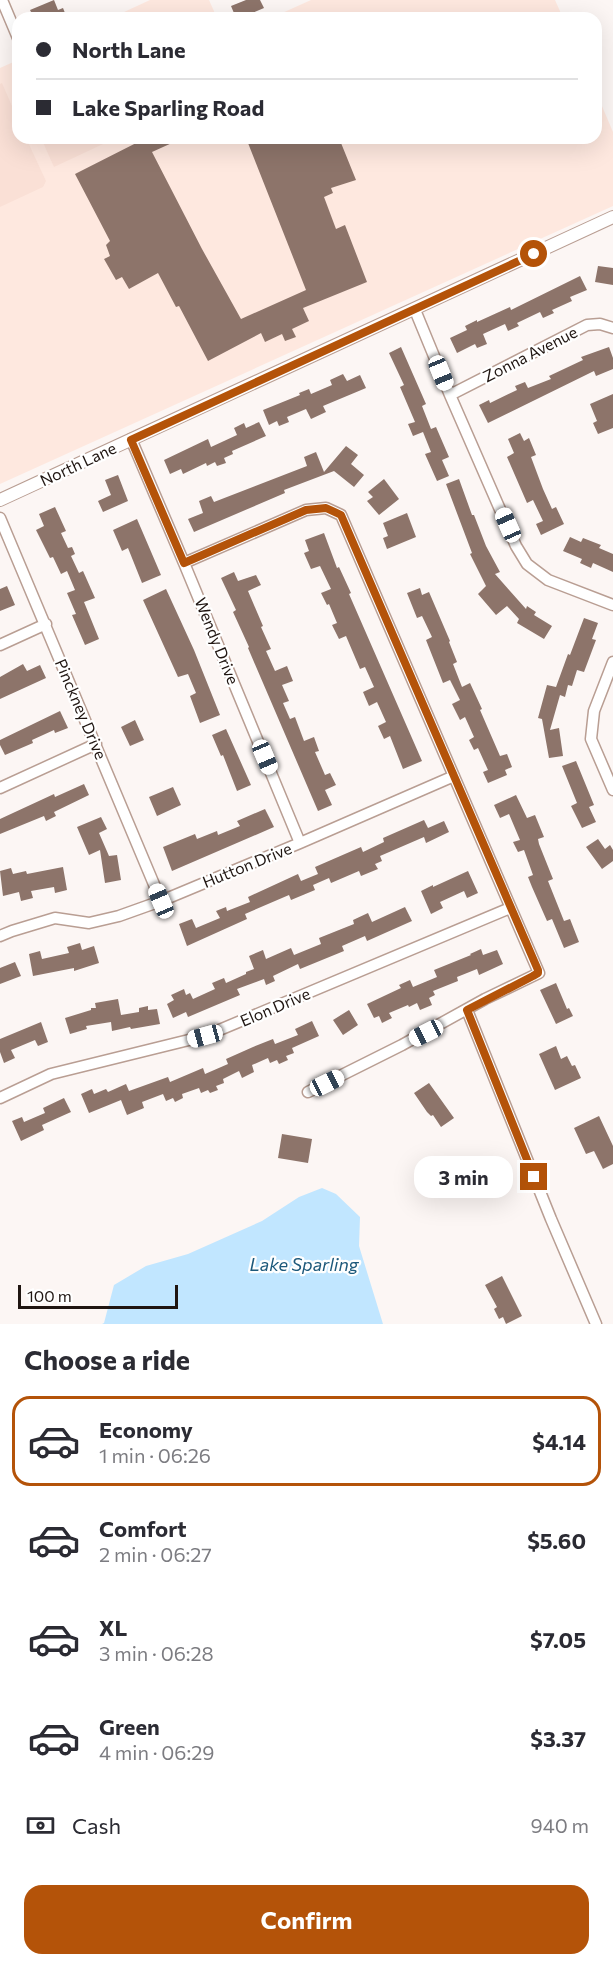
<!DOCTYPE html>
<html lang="en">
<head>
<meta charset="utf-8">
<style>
  :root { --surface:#fff; --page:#f2f2f3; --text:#2b2b33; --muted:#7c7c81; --line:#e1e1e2; --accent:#b45309 }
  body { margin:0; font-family:Commissioner,sans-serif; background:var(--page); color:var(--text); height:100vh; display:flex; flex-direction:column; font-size:22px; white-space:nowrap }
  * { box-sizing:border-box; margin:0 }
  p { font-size:20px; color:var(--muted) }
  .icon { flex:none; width:33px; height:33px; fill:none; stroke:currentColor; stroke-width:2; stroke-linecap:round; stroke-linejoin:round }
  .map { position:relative; height:1324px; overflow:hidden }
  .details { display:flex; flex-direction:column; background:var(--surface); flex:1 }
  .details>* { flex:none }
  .banner { position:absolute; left:12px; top:12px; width:590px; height:132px; border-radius:18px; box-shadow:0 6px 24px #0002; display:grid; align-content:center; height:132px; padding:0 24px; background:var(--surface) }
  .scale { position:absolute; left:18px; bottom:15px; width:160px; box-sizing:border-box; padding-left:6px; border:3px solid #1f1511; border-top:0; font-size:16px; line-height:21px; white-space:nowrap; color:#1f1511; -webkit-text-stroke:4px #fff; paint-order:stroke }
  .end { position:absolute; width:27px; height:27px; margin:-14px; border:8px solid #b45309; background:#fff; box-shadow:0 0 0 3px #fff }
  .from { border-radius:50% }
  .bubble { position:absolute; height:42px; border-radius:18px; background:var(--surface); box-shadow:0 6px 24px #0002; font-size:20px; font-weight:700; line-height:42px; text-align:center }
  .car { position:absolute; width:18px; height:36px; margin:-18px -9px; border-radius:8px; box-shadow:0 0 4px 2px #0007; background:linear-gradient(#fff 24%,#345 0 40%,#fff 0 76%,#345 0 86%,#fff 0) }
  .banner b { display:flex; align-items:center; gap:21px; height:57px; font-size:22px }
  .banner b+b { border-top:2px solid var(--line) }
  .banner i { width:15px; height:15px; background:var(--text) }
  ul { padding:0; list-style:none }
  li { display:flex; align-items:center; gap:18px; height:90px; margin:0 12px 9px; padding:0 12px; border:3px solid transparent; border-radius:18px }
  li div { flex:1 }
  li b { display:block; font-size:22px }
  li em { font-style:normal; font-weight:700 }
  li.active { border-color:var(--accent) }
  li>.icon { width:54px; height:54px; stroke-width:1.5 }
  h2 { padding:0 24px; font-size:27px; line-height:72px }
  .pay { display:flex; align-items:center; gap:15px; height:66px; padding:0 24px; font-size:22px }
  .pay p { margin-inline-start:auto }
  .action { display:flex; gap:12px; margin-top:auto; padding:12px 24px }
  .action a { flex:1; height:69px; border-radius:18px; background:var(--accent); color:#fff; font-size:24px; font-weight:700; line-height:69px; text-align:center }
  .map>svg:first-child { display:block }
</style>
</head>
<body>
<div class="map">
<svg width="613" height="1324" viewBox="0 0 613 1324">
  <rect width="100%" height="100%" fill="#fcf6f4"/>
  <!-- built -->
  <path fill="#fee8df" d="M150 0H209L217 18H111Z
    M311 0H555L563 18H271Z
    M18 60V138H596V92L613 132V206L0 484V68Z"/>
  <!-- green -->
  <path fill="#fae0d6" d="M2 83 18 120V138H26L46 181 43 187 0 207V84Z
    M41 138H116L54 167Z"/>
  <!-- water -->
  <path fill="#c1e6ff" d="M322 1188 336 1194 360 1217 359 1246 383 1324H102L104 1323 114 1285 146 1266 188 1254 262 1221 299 1197Z"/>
  <!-- building -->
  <path fill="#8d746a" d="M54 0 58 10 63 8 67 18H34L30 10Z
    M246 0H260L264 8 241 18H236L231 6Z
    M146 138H183L152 152 202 249 241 319 306 290 246 138H339L356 180 331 188 333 193 324 197 336 229 345 225 367 282 303 308 309 321 292 329 296 337 285 341 282 334 265 342 261 333 208 361 179 306 176 307 158 273 129 289 122 277 116 280 104 259 110 256 106 245 110 241 75 174Z
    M598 266 613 268V285L595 282Z
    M580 276 587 290 570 297 572 301 552 310 554 313 543 318 540 312 517 323 519 326 508 331 505 324 483 334 487 344 477 348 475 344 457 353 450 338 467 330 465 326 477 320V322L510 307 511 310Z
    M401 347 426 404 422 406 431 429 436 427 449 457 442 460 449 476 437 481 425 454 431 452 423 432 413 436 408 424 415 422 400 387 404 385 389 353Z
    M609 347 613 358V369L596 376 594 371 488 423 479 405 489 400 490 403 517 390 515 386 525 382 528 388 551 379 549 376 583 360 581 357Z
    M343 374 347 381 360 375 366 388 323 406 326 412 311 419 306 409 287 417 289 422 279 426 277 421 269 425 263 410 300 395 299 393 309 389 311 394 332 385 330 380Z
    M613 394V428L598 434 593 423 597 421 590 404Z
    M259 422 266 436 232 451 233 454 224 458 226 463 217 466 215 462 207 466 206 463 183 474 181 469 170 474 164 460 208 439 211 447 237 435 234 428 244 423 246 428Z
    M520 433 524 441 529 438 536 455 531 457 543 489 552 509 556 507 564 524 541 535 536 524 543 521 533 500 527 503 507 457 514 453 508 439Z
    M346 446 358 455 351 464 364 475 354 487 334 471 284 490 285 493 194 532 188 519 203 513 199 501 211 496 214 502 307 466 304 457 316 452 324 472Z
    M118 475 128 501 103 512 98 501 111 495 105 480Z
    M384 479 399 499 379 515 367 501 373 497 368 492Z
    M459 479 472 515H474L486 546 500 572 495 574 526 609 527 606 536 612 534 615 552 626 544 639 517 623 519 619 507 606 496 615 478 594 486 586 470 554 472 553 446 484Z
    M55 507 66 531 61 533 68 548 72 547 75 554 71 556 79 573 83 571 95 598 84 602 99 639 85 645 72 615 76 614 67 593 75 590 67 571 61 574 53 557 50 558 36 530 44 526 39 514Z
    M407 513 416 537 387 549 383 538 388 536 383 523Z
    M137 519 161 575 142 583 128 548 122 551 113 530Z
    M324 533 337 568 339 567 351 593 349 594 422 761 403 769 390 736 384 739 378 726 386 722 377 702 369 706 363 692 374 687 365 667 360 669 346 636 339 639 332 625 337 623 329 604 327 605 321 593 331 589 320 566 311 569 304 553 309 551 305 540Z
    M570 537 581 542 583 538 601 545 599 548 613 554V572L593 563 591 568 580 563 582 559 563 551Z
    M234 572 238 581 256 575 261 585 248 591 263 626 261 627 271 649 266 651 275 671 287 666 293 681 282 685 289 701 283 703 290 719 295 717 304 741 314 737 319 751 315 752 325 775 330 773 336 785 325 790 332 805 318 811 248 648 249 647 233 612 236 610 221 578Z
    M7 586 15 605 0 611V589Z
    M420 588 422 595 429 592 450 641 449 642 457 662 453 664 462 687 470 683 482 709 480 710 500 756 507 754 512 767 505 770 507 775 488 783 483 772 488 770 478 748 474 750 469 740 474 737 465 717 460 720 452 704 460 700 450 680 443 683 426 640 432 637 422 616 417 618 407 593Z
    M166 589 194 650 220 715 200 723 190 696 196 693 188 674 178 677 143 600Z
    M584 618 598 623 592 639 596 640 584 672 577 670 572 686 568 685 565 697 560 695 550 730 559 728 563 756 549 758 542 719 538 718 547 685 556 687 568 654 570 655Z
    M23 664 27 671 40 665 46 678 0 699V677Z
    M60 711 68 728 55 733 54 730 32 740 33 743 5 755 0 745V740Z
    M135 720 144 740 130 746 121 727Z
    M226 729 251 785 237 791 223 755 221 756 212 735Z
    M576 761 594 805 589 807 596 822 582 828 571 806 577 803 562 766Z
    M84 784 89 795 54 812 56 816 46 821 44 816 0 834V819L54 794 55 797Z
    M173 787 181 805 157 816 149 797Z
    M516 795 527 818 535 815 544 837 538 839 539 844 553 879 548 881 564 921 570 919 579 942 564 948 552 919 547 921 532 887 528 877 533 875 524 850 518 852 513 842 520 840 509 814 500 818 494 805Z
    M265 809 274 827 172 871 163 847 195 834 197 839 217 831 218 835 240 826 237 821Z
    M101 817 107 829 99 833 109 856 117 855 121 880 105 883 100 850 89 855 77 827Z
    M424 820 428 828 444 821 449 832 426 843 424 837 380 856 382 861 375 864 378 869 361 876 359 871 331 883 329 878 313 885 315 890 291 900 289 895 245 914 247 919 187 946 179 924 192 919 196 928 220 918 216 911 226 907 227 911 250 902 248 897 298 874 301 881 318 874 315 867 361 847 363 852 384 842 383 838Z
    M598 839 605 849 610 845 613 850V861L602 869 586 847Z
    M63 867 67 890 55 893 54 887 31 891 33 898 21 901 19 892 3 896 0 871 11 868 13 874 26 871 27 874Z
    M468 871 478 893 467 898 464 891 440 902 443 908 431 914 421 891 433 885V887Z
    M405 907 412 921 367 941 365 936 342 946 344 951 300 969 298 964 273 976 275 981 266 985 264 979 237 989 240 995 188 1017 186 1012 173 1018 167 1004 174 1000 171 995 184 989 186 995 190 993 193 999 215 989 212 983 224 978 226 983 246 974V972L254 969 249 956 263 950 266 959 291 948 294 955 321 944 319 938 354 924 353 920 368 913 372 922Z
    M80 943 82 950 94 946 99 963 74 971V968L33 976 29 954 40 951 42 959 69 953 67 947Z
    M481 949 483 955 497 950 503 964 479 975 477 969 457 977 458 981 433 991 435 995 429 998 432 1005 420 1010 417 1003 409 1007 408 1005 389 1013 392 1018 382 1023 379 1016 374 1018 367 1004 401 988 399 985 410 980 413 987 437 977 434 970 471 955 470 954Z
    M15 962 21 976 0 984V968Z
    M556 983 567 1009 569 1008 573 1016 556 1024 540 990Z
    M118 999 121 1015 139 1012V1008L148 1006V1010L157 1009 160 1024 131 1029 130 1027 112 1031 111 1022 86 1026 87 1029 70 1034 65 1018 91 1010V1008H96L95 1003Z
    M349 1010 358 1025 343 1035 333 1020Z
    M312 1021 319 1036 292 1048 294 1053 286 1056 288 1060 279 1064 277 1060 270 1063 268 1058 252 1065 254 1072 242 1078 239 1071 223 1079 224 1083 216 1086 218 1090 210 1093 208 1090 201 1093 199 1088 182 1094 183 1098 175 1102 173 1098 166 1101 163 1094 142 1102 144 1108 127 1115 121 1100 89 1113 81 1094 92 1089 94 1094 106 1089 108 1092 126 1084 129 1091 168 1077 170 1082 203 1068 205 1074 228 1064 226 1059 253 1047 273 1039 275 1044 298 1035 295 1029Z
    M41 1022 48 1042 38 1046 35 1040 11 1050 15 1058 4 1063 0 1052V1039Z
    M556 1046 561 1059 567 1056 572 1066 575 1065 581 1078 555 1090 539 1054Z
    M429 1083 454 1118 441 1127 433 1115 431 1116 427 1112 414 1093Z
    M64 1098 71 1112 42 1125 44 1130 21 1141 12 1121 22 1117 24 1122 45 1113 43 1108Z
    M599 1116 613 1146V1164L603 1169 594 1151 586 1154 574 1128Z
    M282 1134 312 1139 308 1163 278 1158Z
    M502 1276 522 1316 506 1324 503 1317 499 1319 494 1309 497 1307 485 1285Z"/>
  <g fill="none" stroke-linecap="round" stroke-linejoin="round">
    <!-- minor casing -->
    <g stroke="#b99e93" stroke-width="13">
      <path id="minor" d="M2 0 18 38
        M415 310 450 395 516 546 527 564 548 580 613 605
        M450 395 587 325 600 324 613 328
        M131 439 184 563 300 843
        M0 518 161 901
        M184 563 306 510 326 508 341 515 539 973 485 999 402 1045 308 1092
        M0 645 46 624
        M613 662 594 711 591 739 613 790
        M0 788 96 744
        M0 936 12 931 55 918 89 923 119 916 161 901 300 843 454 776
        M467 1010 551 1219 596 1324
        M0 1098 51 1074 205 1036 510 908"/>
    </g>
    <!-- tertiary casing -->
    <g stroke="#b99e93" stroke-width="14">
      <path id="tertiary" d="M0 500 613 217"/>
    </g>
    <!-- minor -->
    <use href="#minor" stroke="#fff" stroke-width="10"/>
    <!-- tertiary -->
    <use href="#tertiary" stroke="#fff" stroke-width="12"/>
  </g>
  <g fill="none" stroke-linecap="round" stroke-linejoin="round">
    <!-- route -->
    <path stroke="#b45309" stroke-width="8" d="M534 254 131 440 184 563 306 510 326 508 341 515 538 970V973L533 976 467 1010 534 1177"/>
  </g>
  <g text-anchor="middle" stroke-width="4.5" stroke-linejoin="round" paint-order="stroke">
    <!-- street labels -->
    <g font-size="16" fill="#1f1511" stroke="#fff">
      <text transform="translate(530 354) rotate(-27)" y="6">Zonna Avenue</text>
      <text transform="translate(78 464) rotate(-25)" y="6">North Lane</text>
      <text transform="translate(217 641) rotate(68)" y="6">Wendy Drive</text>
      <text transform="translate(81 709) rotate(67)" y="6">Pinckney Drive</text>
      <text transform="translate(247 865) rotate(-22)" y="6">Hutton Drive</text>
      <text transform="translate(275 1007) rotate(-23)" y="6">Elon Drive</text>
    </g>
    <!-- water labels -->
    <g font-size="18" font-style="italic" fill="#1d597b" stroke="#fff">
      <text x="304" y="1271">Lake Sparling</text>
    </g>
  </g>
</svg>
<div class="scale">100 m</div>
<i class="end from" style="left:534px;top:254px"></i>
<i class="end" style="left:534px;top:1177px"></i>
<div class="bubble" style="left:414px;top:1156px;width:99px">3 min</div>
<i class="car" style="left:441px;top:373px;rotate:158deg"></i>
<i class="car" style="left:508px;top:525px;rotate:336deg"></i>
<i class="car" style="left:265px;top:757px;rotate:157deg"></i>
<i class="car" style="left:161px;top:901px;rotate:337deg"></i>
<i class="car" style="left:426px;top:1033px;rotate:243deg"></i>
<i class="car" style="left:205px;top:1036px;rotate:255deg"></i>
<i class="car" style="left:327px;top:1083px;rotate:64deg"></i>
<div class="banner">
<b><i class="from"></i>North Lane</b>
<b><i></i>Lake Sparling Road</b>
</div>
</div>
<section class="details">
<h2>Choose a ride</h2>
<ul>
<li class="active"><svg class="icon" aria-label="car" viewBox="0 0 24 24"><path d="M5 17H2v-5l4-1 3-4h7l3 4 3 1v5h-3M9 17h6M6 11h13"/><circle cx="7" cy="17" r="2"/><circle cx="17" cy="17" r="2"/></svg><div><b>Economy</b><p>1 min · 06:26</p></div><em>$4.14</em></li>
<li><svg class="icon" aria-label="car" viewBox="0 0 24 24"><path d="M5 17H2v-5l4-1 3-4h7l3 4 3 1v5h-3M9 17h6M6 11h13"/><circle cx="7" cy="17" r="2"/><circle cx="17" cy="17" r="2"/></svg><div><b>Comfort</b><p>2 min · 06:27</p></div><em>$5.60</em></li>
<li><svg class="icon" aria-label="car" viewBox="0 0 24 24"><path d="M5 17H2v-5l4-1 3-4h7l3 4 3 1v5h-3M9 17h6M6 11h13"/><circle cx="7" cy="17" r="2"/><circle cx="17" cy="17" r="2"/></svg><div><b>XL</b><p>3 min · 06:28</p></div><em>$7.05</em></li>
<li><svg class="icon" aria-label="car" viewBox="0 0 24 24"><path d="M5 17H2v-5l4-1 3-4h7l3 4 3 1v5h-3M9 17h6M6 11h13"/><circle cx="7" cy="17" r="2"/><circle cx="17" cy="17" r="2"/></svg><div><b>Green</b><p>4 min · 06:29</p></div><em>$3.37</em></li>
</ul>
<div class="pay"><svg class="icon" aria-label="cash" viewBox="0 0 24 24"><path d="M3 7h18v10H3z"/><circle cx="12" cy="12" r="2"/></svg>Cash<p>940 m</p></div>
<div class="action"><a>Confirm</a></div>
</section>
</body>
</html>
